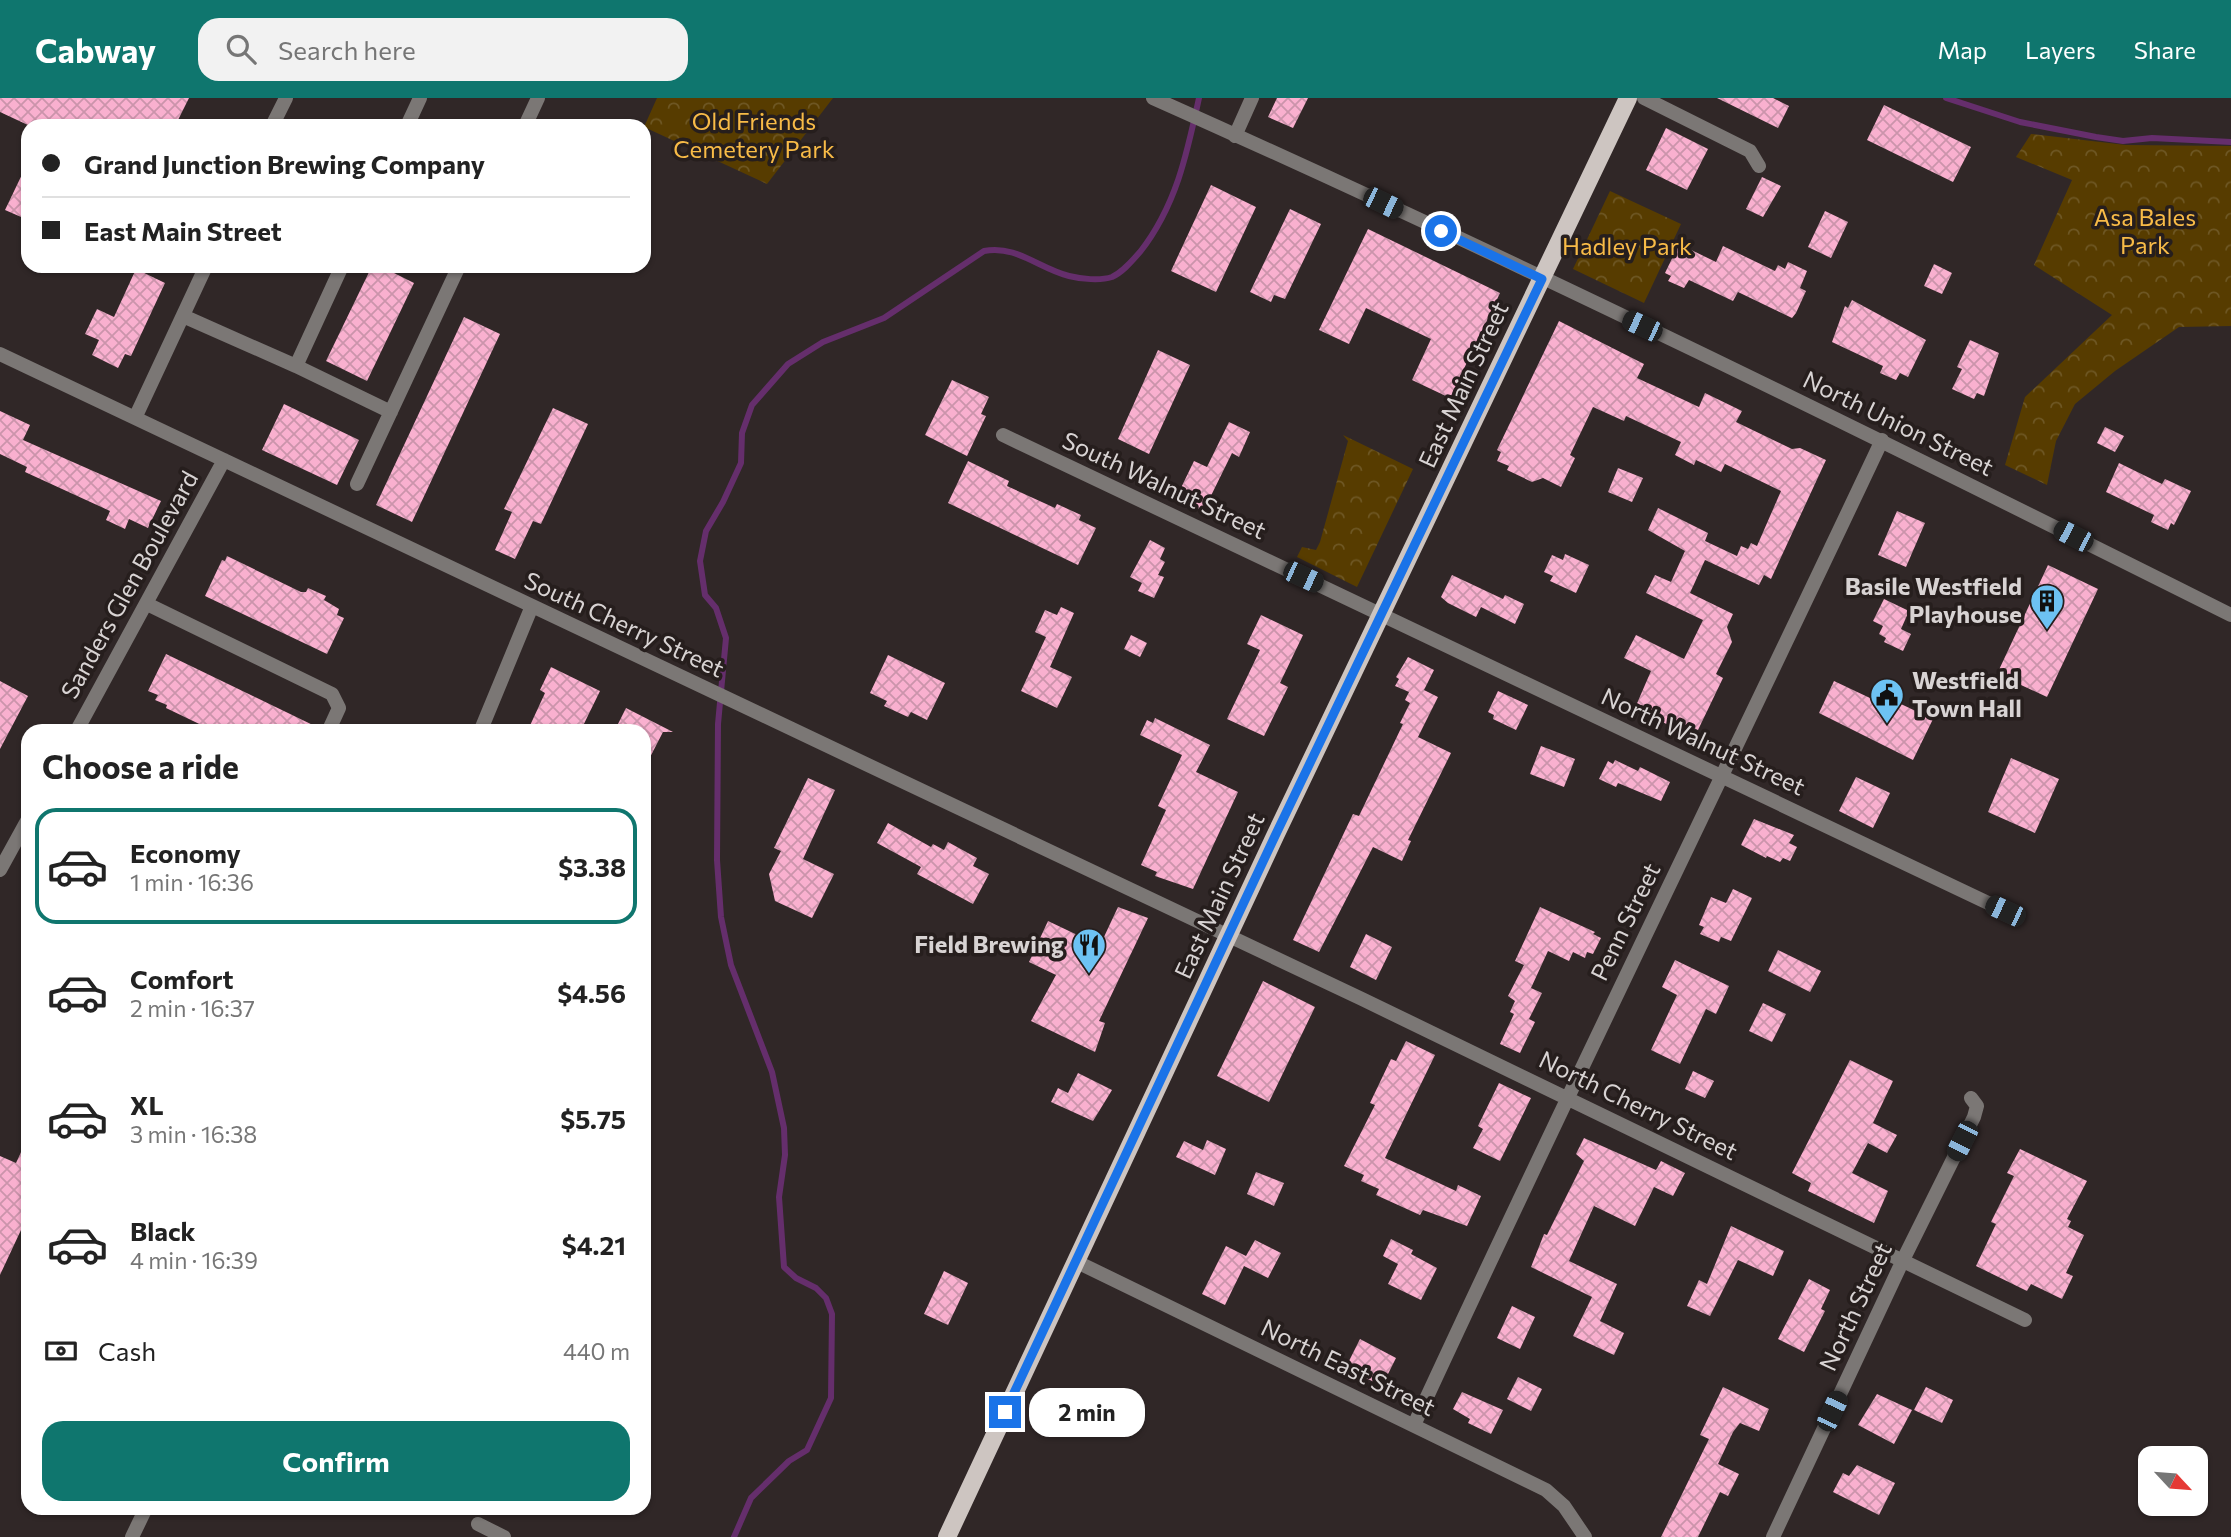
<!DOCTYPE html>
<html lang="en">
<head>
<meta charset="utf-8">
<style>
  :root { --surface:#fff; --page:#f2f2f2; --text:#222; --muted:#767676; --line:#e0e0e0; --accent:#0f766e }
  body { margin:0; font-family:Commissioner,sans-serif; background:var(--page); color:var(--text); height:100vh; display:flex; flex-direction:column; font-size:26px; white-space:nowrap }
  * { box-sizing:border-box; margin:0 }
  p { font-size:23px; color:var(--muted) }
  .icon { flex:none; width:38px; height:38px; fill:none; stroke:currentColor; stroke-width:2; stroke-linecap:round; stroke-linejoin:round }
  .map { position:relative; flex:1; overflow:hidden }
  .panel { position:absolute; left:21px; top:626px; width:630px; height:791px; display:flex; flex-direction:column; background:var(--surface); border-radius:21px; box-shadow:0 2px 5px #0004 }
  .panel>* { flex:none }
  .guide { position:absolute; left:21px; top:21px; width:630px; height:154px; border-radius:21px; box-shadow:0 2px 5px #0004; display:grid; align-content:center; height:154px; padding:0 21px; background:var(--surface) }
  .needle { width:46px; rotate:116deg }
  .controls { position:absolute; left:2138px; top:1348px; display:grid; gap:14px }
  .controls a { display:grid; place-items:center; width:70px; height:70px; border-radius:14px; background:var(--surface); box-shadow:0 2px 5px #0004; font-size:35px }
  .end { position:absolute; width:32px; height:32px; margin:-16px; border:9px solid #1a73e8; background:#fff; box-shadow:0 0 0 4px #fff }
  .from { border-radius:50% }
  .bubble { position:absolute; height:49px; border-radius:21px; background:var(--surface); box-shadow:0 2px 5px #0004; font-size:23px; font-weight:700; line-height:49px; text-align:center }
  .car { position:absolute; width:21px; height:42px; margin:-21px -10px; border-radius:9px; box-shadow:0 0 5px 2px #0007; background:linear-gradient(#222 24%,#8ab4d8 0 40%,#222 0 76%,#8ab4d8 0 86%,#222 0) }
  .guide b { display:flex; align-items:center; gap:24px; height:66px; font-size:26px }
  .guide b+b { border-top:2px solid var(--line) }
  .guide i { width:18px; height:18px; background:var(--text) }
  ul { padding:0; list-style:none }
  li { display:flex; align-items:center; gap:21px; height:116px; margin:0 14px 10px; padding:0 7px; border:4px solid transparent; border-radius:21px }
  li div { flex:1 }
  li b { display:block; font-size:26px }
  li em { font-style:normal; font-weight:700 }
  li.active { border-color:var(--accent) }
  li>.icon { width:63px; height:63px; stroke-width:1.5 }
  h2 { padding:0 21px; font-size:32px; line-height:84px }
  .pay { display:flex; align-items:center; gap:18px; height:77px; padding:0 21px; font-size:26px }
  .pay p { margin-inline-start:auto }
  .button { display:flex; gap:14px; margin-top:auto; padding:14px 21px }
  .button a { flex:1; height:80px; border-radius:21px; background:var(--accent); color:#fff; font-size:28px; font-weight:700; line-height:80px; text-align:center }
  header { display:flex; align-items:center; gap:42px; box-sizing:border-box; height:98px; padding:0 35px; background:var(--accent); color:#fff }
  header strong { font-size:33px }
  nav { display:flex; gap:38px; margin-inline-start:auto; font-size:24px }
  .search { width:490px; height:63px; background:var(--page); display:flex; align-items:center; gap:18px; box-sizing:border-box; padding:0 24px; border-radius:21px; color:var(--muted); font-size:26px }
  .map>svg:first-child { display:block }
</style>
</head>
<body>
<header>
<strong>Cabway</strong>
<div class="search"><svg class="icon" aria-label="search" viewBox="0 0 24 24"><circle cx="10" cy="10" r="6"/><path d="M15 15l6 6"/></svg>Search here</div>
<nav><a>Map</a><a>Layers</a><a>Share</a></nav>
</header>
<div class="map">
<svg width="2231" height="1439" viewBox="0 0 2231 1439">
  <defs>
    <pattern id="park-crowns" width="20" height="18" patternUnits="userSpaceOnUse" patternTransform="scale(1.75)"><rect width="20" height="18" fill="#573c00"/><path d="M2 6a3 3 0 1 1 6 0M12 15a3 3 0 1 1 6 0" fill="none" stroke="#6e5724"/></pattern>
    <pattern id="building-cross-hatch" width="8" height="8" patternUnits="userSpaceOnUse" patternTransform="scale(1.75)"><rect width="8" height="8" fill="#f9b0cf"/><path d="M0 0l8 8M0 8l8-8" fill="none" stroke="#cb94ab"/></pattern>
  </defs>
  <rect width="100%" height="100%" fill="#302727"/>
  <!-- park -->
  <path fill="url(#park-crowns)" d="M657 0H833L767 86 644 29Z
    M2031 36 2126 47 2231 48V228L2179 229 2115 273 2075 306 2056 343 2047 387 2005 367 2025 299 2112 217 2034 167 2072 82 2016 59Z
    M1610 93 1681 126 1644 205 1573 171Z
    M1343 337 1413 371 1357 489 1297 459 1302 449 1316 452 1320 444 1348 343Z"/>
  <g fill="none" stroke-linecap="round" stroke-linejoin="round">
    <!-- stream -->
    <path stroke="#652e6c" stroke-width="6" d="M1946 0 2020 24 2096 39 2123 43 2152 40 2231 44
      M734 1439 751 1400 789 1363 807 1352 831 1300 832 1216 826 1200 816 1190 796 1180 784 1169 779 1099 785 1057 784 1030 772 974 731 867 721 819 717 762 718 626 726 540 716 510 705 497 700 463 706 433 723 404 741 365 742 335 752 307 788 266 823 244 884 220 984 153C1017 147 1038 170 1069 178 1081 181 1100 183 1112 179 1123 174 1132 163 1140 154 1176 108 1187 56 1199 0"/>
  </g>
  <!-- building -->
  <path fill="url(#building-cross-hatch)" d="M0 0H189L175 28H30L0 14Z
    M1277 0H1308L1293 30 1268 19Z
    M1717 0H1773L1789 8 1778 30Z
    M1884 7 1971 49 1953 84 1867 42Z
    M1666 30 1708 51 1687 92 1646 72Z
    M28 64V122L5 112Z
    M1762 79 1781 88 1763 119 1746 111Z
    M1211 87 1256 109 1216 194 1171 173Z
    M1290 111 1321 126 1285 201 1274 197 1271 204 1250 194Z
    M1825 113 1848 124 1831 160 1808 149Z
    M1368 131 1500 195 1450 300 1412 282 1431 241 1366 210 1349 246 1319 232Z
    M1679 146 1716 164 1723 148 1775 173 1778 167 1785 171 1788 164 1807 173 1800 190 1806 193 1796 215 1792 220 1738 194 1733 203 1689 182 1684 190 1668 183 1671 178 1665 175Z
    M1934 166 1952 175 1942 196 1924 188Z
    M372 168H380L414 185 367 283 326 263Z
    M136 171 165 185 131 258 125 256 118 270 92 257 99 242 85 236 97 211 114 219Z
    M1852 202 1926 242 1908 279 1900 275 1896 282 1880 275 1883 268 1832 244 1845 208 1848 210Z
    M464 219 500 236 412 424 376 407Z
    M1559 223 1644 266 1637 280 1699 309 1705 295 1742 313 1736 324 1792 351 1800 350 1826 362 1771 481 1764 477 1759 487 1705 462 1690 495 1733 516 1727 529 1732 544 1716 576 1723 580 1698 632 1691 629 1688 637 1635 610 1651 573 1624 560 1636 537 1684 561 1703 522 1646 495 1655 477 1671 484 1685 453 1648 432 1658 410 1708 435 1705 443 1737 458 1741 448 1748 451 1751 445 1757 448 1781 393 1725 366 1721 374 1696 362 1694 367 1675 357 1681 344 1626 318 1624 323 1593 309 1570 357 1575 360 1561 389 1543 380 1532 384 1507 372 1509 368 1497 363 1501 354 1497 352Z
    M1970 242 1999 255 1984 298 1977 295 1974 301 1952 291 1962 271 1957 269Z
    M1158 252 1190 267 1149 356 1118 341Z
    M952 282 989 299 981 316 986 318 967 358 925 337Z
    M284 306 359 342 337 387 262 352Z
    M553 310 588 326 541 426 533 423 515 461 495 452 512 414 504 411Z
    M0 313 30 327 23 342 161 403 148 430 129 421 125 431 106 422 110 413 25 374 27 369 0 356Z
    M1229 324 1250 334 1239 359 1232 355 1203 414 1178 396 1194 363 1207 369Z
    M2105 329 2124 338 2115 354 2097 345Z
    M968 363 1009 383 1007 388 1055 410 1057 406 1081 417 1079 422 1096 430 1078 467 948 405Z
    M2119 365 2162 386 2165 381 2191 393 2174 427 2171 425 2168 432 2151 424 2154 417 2106 394Z
    M1618 370 1643 380 1632 404 1608 394Z
    M1897 413 1925 425 1906 469 1878 457Z
    M1150 442 1165 450 1160 461 1165 464 1158 477 1164 479 1154 500 1138 493 1142 485 1130 479Z
    M1565 456 1589 467 1576 495 1550 483 1553 478 1544 474 1552 457 1563 462Z
    M227 458 301 494H306L308 490 326 498 324 502 339 511 337 517 344 520 327 556 205 498 222 462 225 463Z
    M2048 467 2098 491 2047 599 1997 576Z
    M1452 477 1503 501 1505 497 1524 506 1515 526 1481 509 1476 519 1448 505 1441 499Z
    M1884 501 1909 513 1901 531 1911 536 1903 553 1884 544 1886 540 1879 536 1883 528 1873 523Z
    M1061 509 1074 515 1050 569 1072 579 1057 610 1021 593 1046 539 1035 534 1045 512 1057 517Z
    M1261 517 1303 537 1280 585 1288 589 1264 638 1227 621 1260 552 1247 546Z
    M1131 537 1147 545 1140 559 1124 551Z
    M166 556 319 630V634H216L166 610 167 607 155 602 158 597 148 593Z
    M888 557 945 585 927 622 911 614 908 619 884 608 887 603 870 595Z
    M1408 559 1434 572 1424 592 1438 599 1418 639 1451 655 1408 742 1411 743 1402 763 1373 749 1319 854 1293 842 1353 716 1359 718 1403 626 1400 625 1410 605 1405 602 1409 594 1395 588 1399 581 1396 579Z
    M551 569 600 593 580 634H527L545 595 540 592Z
    M0 583 28 598 0 651Z
    M1834 583 1870 600 1873 593 1933 621 1913 662 1819 615Z
    M1498 593 1528 607 1516 632 1493 621 1494 617 1488 614Z
    M626 610 673 634H663L644 671V634H614Z
    M1155 620 1210 647 1196 674 1238 694 1193 791 1155 778 1157 774 1141 767 1166 712 1158 708 1182 657 1140 637 1147 622 1153 625Z
    M1541 648 1575 661 1564 689 1530 676Z
    M2011 660 2059 681 2035 735 1988 714Z
    M1615 662 1638 673 1640 669 1670 684 1661 703 1618 685 1616 689 1599 681 1608 663 1613 666Z
    M1856 679 1890 695 1873 730 1839 713Z
    M808 680 835 692 803 761 834 776 812 820 775 803 769 776 781 753 774 750Z
    M1754 721 1794 737 1789 745 1797 749 1790 763 1783 760 1780 764 1767 758 1766 760 1741 747Z
    M888 725 931 749 933 746 944 752 948 744 977 760 973 768 989 776 973 806 917 776 921 769 877 745Z
    M1733 791 1752 800 1731 843 1721 839 1719 844 1700 836 1704 829 1699 827 1711 799 1726 805Z
    M1118 809 1148 820 1099 923 1105 925 1095 954 1031 923 1056 877 1029 864 1048 823 1090 843 1093 836 1103 841Z
    M1540 809 1595 834 1593 836 1601 840 1593 856 1587 854 1585 860 1573 854 1569 863 1548 853 1531 890 1542 895 1529 921 1535 924 1520 955 1500 946 1514 916 1510 914 1515 903 1508 898 1524 867 1515 863Z
    M1366 836 1392 849 1376 882 1350 869Z
    M1778 852 1821 873 1810 894 1768 873Z
    M1675 862 1729 888 1716 916 1706 911 1680 966 1651 952 1677 897 1662 889Z
    M1263 883 1315 909 1269 1004 1217 978Z
    M1763 905 1786 916 1772 944 1749 933Z
    M1406 943 1435 957 1385 1060 1456 1093 1458 1087 1481 1098 1467 1128 1423 1112 1420 1117 1376 1097 1379 1091 1361 1083 1364 1077 1344 1068 1375 1007 1370 1005 1391 961 1396 963Z
    M1850 962 1893 983 1873 1025 1897 1037 1887 1055 1868 1045 1852 1075 1888 1093 1874 1125 1808 1093 1811 1085 1792 1075Z
    M1693 973 1714 983 1705 1000 1685 991Z
    M1078 975 1112 992 1093 1023 1051 1004 1058 990 1068 995Z
    M1499 985 1531 1000 1500 1063 1473 1050 1483 1031 1478 1028Z
    M28 1039V1117L0 1177V1058L16 1065Z
    M1584 1040 1656 1072 1661 1063 1685 1075 1673 1098 1654 1089 1635 1128 1594 1108 1569 1163 1617 1186 1600 1223 1624 1235 1614 1257 1573 1238 1592 1199 1531 1169 1544 1136 1547 1137 1584 1063 1576 1056Z
    M1207 1042 1226 1051 1215 1077 1176 1059 1184 1043 1203 1052Z
    M2020 1051 2087 1083 2067 1121 2071 1123 2068 1129 2084 1137 2066 1175 2073 1178 2062 1201 2031 1186 2027 1193 1976 1168 1996 1126 1991 1124 2014 1078 2007 1075Z
    M1256 1074 1284 1085 1274 1108 1247 1096Z
    M1731 1128 1784 1153 1773 1178 1738 1162 1710 1218 1687 1208 1699 1182 1707 1186Z
    M1391 1141 1413 1152 1411 1156 1437 1170 1421 1202 1388 1186 1398 1166 1383 1158Z
    M1255 1142 1281 1155 1268 1180 1244 1168 1225 1207 1202 1196 1226 1148 1246 1158Z
    M944 1173 968 1185 948 1227 924 1216Z
    M1809 1181 1830 1192 1821 1211 1825 1213 1804 1254 1778 1241Z
    M1512 1208 1535 1219 1520 1251 1497 1240Z
    M1360 1241 1396 1260 1382 1288 1360 1277 1362 1272 1348 1265Z
    M1518 1279 1542 1291 1531 1313 1507 1301Z
    M1723 1289 1769 1311 1759 1333 1740 1325 1733 1334 1718 1366 1739 1376 1728 1398 1720 1394 1698 1439H1661L1709 1341 1700 1337Z
    M1926 1289 1953 1302 1942 1325 1914 1312Z
    M1462 1294 1503 1312 1491 1336 1468 1325 1470 1321 1453 1311Z
    M1877 1296 1912 1312 1894 1346 1858 1327Z
    M1857 1367 1895 1385 1879 1417 1833 1394 1843 1375 1849 1378Z"/>
  <g fill="none" stroke-linecap="round" stroke-linejoin="round">
    <!-- minor -->
    <path stroke="#7b7775" stroke-width="14" d="M1644 0 1750 53 1759 68
      M272 28 286 0
      M407 28 420 0
      M525 28 538 0
      M1235 38 1252 0
      M183 218 296 268 342 168
      M0 256 1362 901 2025 1222
      M296 268 391 314
      M135 320 206 168
      M1003 337 2005 813
      M357 386 459 168
      M147 506 332 596 339 610 328 634
      M76 634 224 362
      M480 634 532 508
      M0 772 28 721
      M1414 1327C1566 997 1727 671 1882 342
      M478 1426 504 1439
      M132 1439 146 1410
      M1773 1439 1903 1162 1974 1019 1977 1008 1971 1000"/>
    <!-- tertiary -->
    <path stroke="#7b7775" stroke-width="14" d="M1153 0C1517 162 1875 339 2231 517
      M1075 1163 1546 1392 1564 1408 1585 1439"/>
    <!-- primary -->
    <path stroke="#cdc5c1" stroke-width="18" d="M947 1439 1275 738 1628 0"/>
  </g>
  <g fill="none" stroke-linecap="round" stroke-linejoin="round">
    <!-- route -->
    <path stroke="#1a73e8" stroke-width="9" d="M1005 1314 1275 738 1542 181 1441 133"/>
  </g>
  <!-- icons -->
  <defs>
    <g id="building-pin" transform="scale(1.75)"><path d="M0 17L-7.5 6A9.5 9.5 0 1 1 7.5 6Z" fill="#6dc2f3" stroke="#261e1d"/><path d="M-4-6H4V6H1V3H-1V6H-4ZM-2.5-4.3h1.7v1.8h-1.7ZM.8-4.3h1.7v1.8H.8ZM-2.5-1h1.7V.8h-1.7ZM.8-1h1.7V.8H.8Z" fill="#111"/></g>
    <g id="civic-pin" transform="scale(1.75)"><path d="M0 17L-7.5 6A9.5 9.5 0 1 1 7.5 6Z" fill="#6dc2f3" stroke="#261e1d"/><path d="M-.6-6.5H3V-4.5H.6V-3L4-1V1h2V6H-6V1h2V-1L-.6-3ZM-1.2 2.5V6h2.4V2.5Z" fill="#111"/></g>
    <g id="restaurant-pin" transform="scale(1.75)"><path d="M0 17L-7.5 6A9.5 9.5 0 1 1 7.5 6Z" fill="#6dc2f3" stroke="#261e1d"/><path d="M-5-6h1v4h1v-4h1v4h1v-4h1v5L-1.5 .5V6h-2V.5L-5-1ZM5-6V6H3V1.5H1.5Q1.5-4 5-6Z" fill="#111"/></g>
  </defs>
  <g fill-rule="evenodd">
    <use href="#building-pin" x="2047" y="503"/>
    <use href="#civic-pin" x="1887" y="597"/>
    <use href="#restaurant-pin" x="1089" y="847"/>
  </g>
  <g text-anchor="middle" stroke-width="7" stroke-linejoin="round" paint-order="stroke">
    <!-- park labels -->
    <g font-size="24" fill="#f8bb47" stroke="#261e1d">
      <text x="754" y="32">Old Friends<tspan x="754" dy="28">Cemetery Park</tspan></text>
      <text x="2145" y="128">Asa Bales<tspan x="2145" dy="28">Park</tspan></text>
      <text x="1627" y="157">Hadley Park</text>
    </g>
    <!-- street labels -->
    <g font-size="24" fill="#d8d3d3" stroke="#261e1d">
      <text transform="translate(1464 287) rotate(-65)" y="8">East Main Street</text>
      <text transform="translate(1898 326) rotate(26)" y="8">North Union Street</text>
      <text transform="translate(1164 388) rotate(25)" y="8">South Walnut Street</text>
      <text transform="translate(130 487) rotate(-61)" y="8">Sanders Glen Boulevard</text>
      <text transform="translate(624 527) rotate(25)" y="8">South Cherry Street</text>
      <text transform="translate(1703 644) rotate(25)" y="8">North Walnut Street</text>
      <text transform="translate(1220 798) rotate(-65)" y="8">East Main Street</text>
      <text transform="translate(1626 824) rotate(-64)" y="8">Penn Street</text>
      <text transform="translate(1638 1008) rotate(26)" y="8">North Cherry Street</text>
      <text transform="translate(1856 1209) rotate(-65)" y="8">North Street</text>
      <text transform="translate(1348 1270) rotate(26)" y="8">North East Street</text>
    </g>
    <!-- poi labels -->
    <g font-size="24" font-weight="bold" fill="#d8d3d3" stroke="#261e1d" text-anchor="end">
      <text x="2022" y="497">Basile Westfield<tspan x="2022" dy="28">Playhouse</tspan></text>
      <text x="1912" y="591" text-anchor="start">Westfield<tspan x="1912" dy="28">Town Hall</tspan></text>
      <text x="1064" y="855">Field Brewing</text>
    </g>
  </g>
</svg>
<div class="controls">
<a><svg class="needle" viewBox="-14 -14 28 28"><path d="M0-13l5 13h-10z" fill="#e53935"/><path d="M0 13l5-13h-10z" fill="#767676"/></svg></a>
</div>
<i class="end from" style="left:1441px;top:133px"></i>
<i class="end" style="left:1005px;top:1314px"></i>
<div class="bubble" style="left:1029px;top:1290px;width:116px">2 min</div>
<i class="car" style="left:1383px;top:105px;rotate:116deg"></i>
<i class="car" style="left:1642px;top:228px;rotate:295deg"></i>
<i class="car" style="left:2073px;top:438px;rotate:297deg"></i>
<i class="car" style="left:1303px;top:479px;rotate:115deg"></i>
<i class="car" style="left:2005px;top:813px;rotate:295deg"></i>
<i class="car" style="left:1962px;top:1043px;rotate:207deg"></i>
<i class="car" style="left:1832px;top:1313px;rotate:25deg"></i>
<div class="guide">
<b><i class="from"></i>Grand Junction Brewing Company</b>
<b><i></i>East Main Street</b>
</div>
<section class="panel">
<h2>Choose a ride</h2>
<ul>
<li class="active"><svg class="icon" aria-label="car" viewBox="0 0 24 24"><path d="M5 17H2v-5l4-1 3-4h7l3 4 3 1v5h-3M9 17h6M6 11h13"/><circle cx="7" cy="17" r="2"/><circle cx="17" cy="17" r="2"/></svg><div><b>Economy</b><p>1 min · 16:36</p></div><em>$3.38</em></li>
<li><svg class="icon" aria-label="car" viewBox="0 0 24 24"><path d="M5 17H2v-5l4-1 3-4h7l3 4 3 1v5h-3M9 17h6M6 11h13"/><circle cx="7" cy="17" r="2"/><circle cx="17" cy="17" r="2"/></svg><div><b>Comfort</b><p>2 min · 16:37</p></div><em>$4.56</em></li>
<li><svg class="icon" aria-label="car" viewBox="0 0 24 24"><path d="M5 17H2v-5l4-1 3-4h7l3 4 3 1v5h-3M9 17h6M6 11h13"/><circle cx="7" cy="17" r="2"/><circle cx="17" cy="17" r="2"/></svg><div><b>XL</b><p>3 min · 16:38</p></div><em>$5.75</em></li>
<li><svg class="icon" aria-label="car" viewBox="0 0 24 24"><path d="M5 17H2v-5l4-1 3-4h7l3 4 3 1v5h-3M9 17h6M6 11h13"/><circle cx="7" cy="17" r="2"/><circle cx="17" cy="17" r="2"/></svg><div><b>Black</b><p>4 min · 16:39</p></div><em>$4.21</em></li>
</ul>
<div class="pay"><svg class="icon" aria-label="cash" viewBox="0 0 24 24"><path d="M3 7h18v10H3z"/><circle cx="12" cy="12" r="2"/></svg>Cash<p>440 m</p></div>
<div class="button"><a>Confirm</a></div>
</section>
</div>
</body>
</html>
